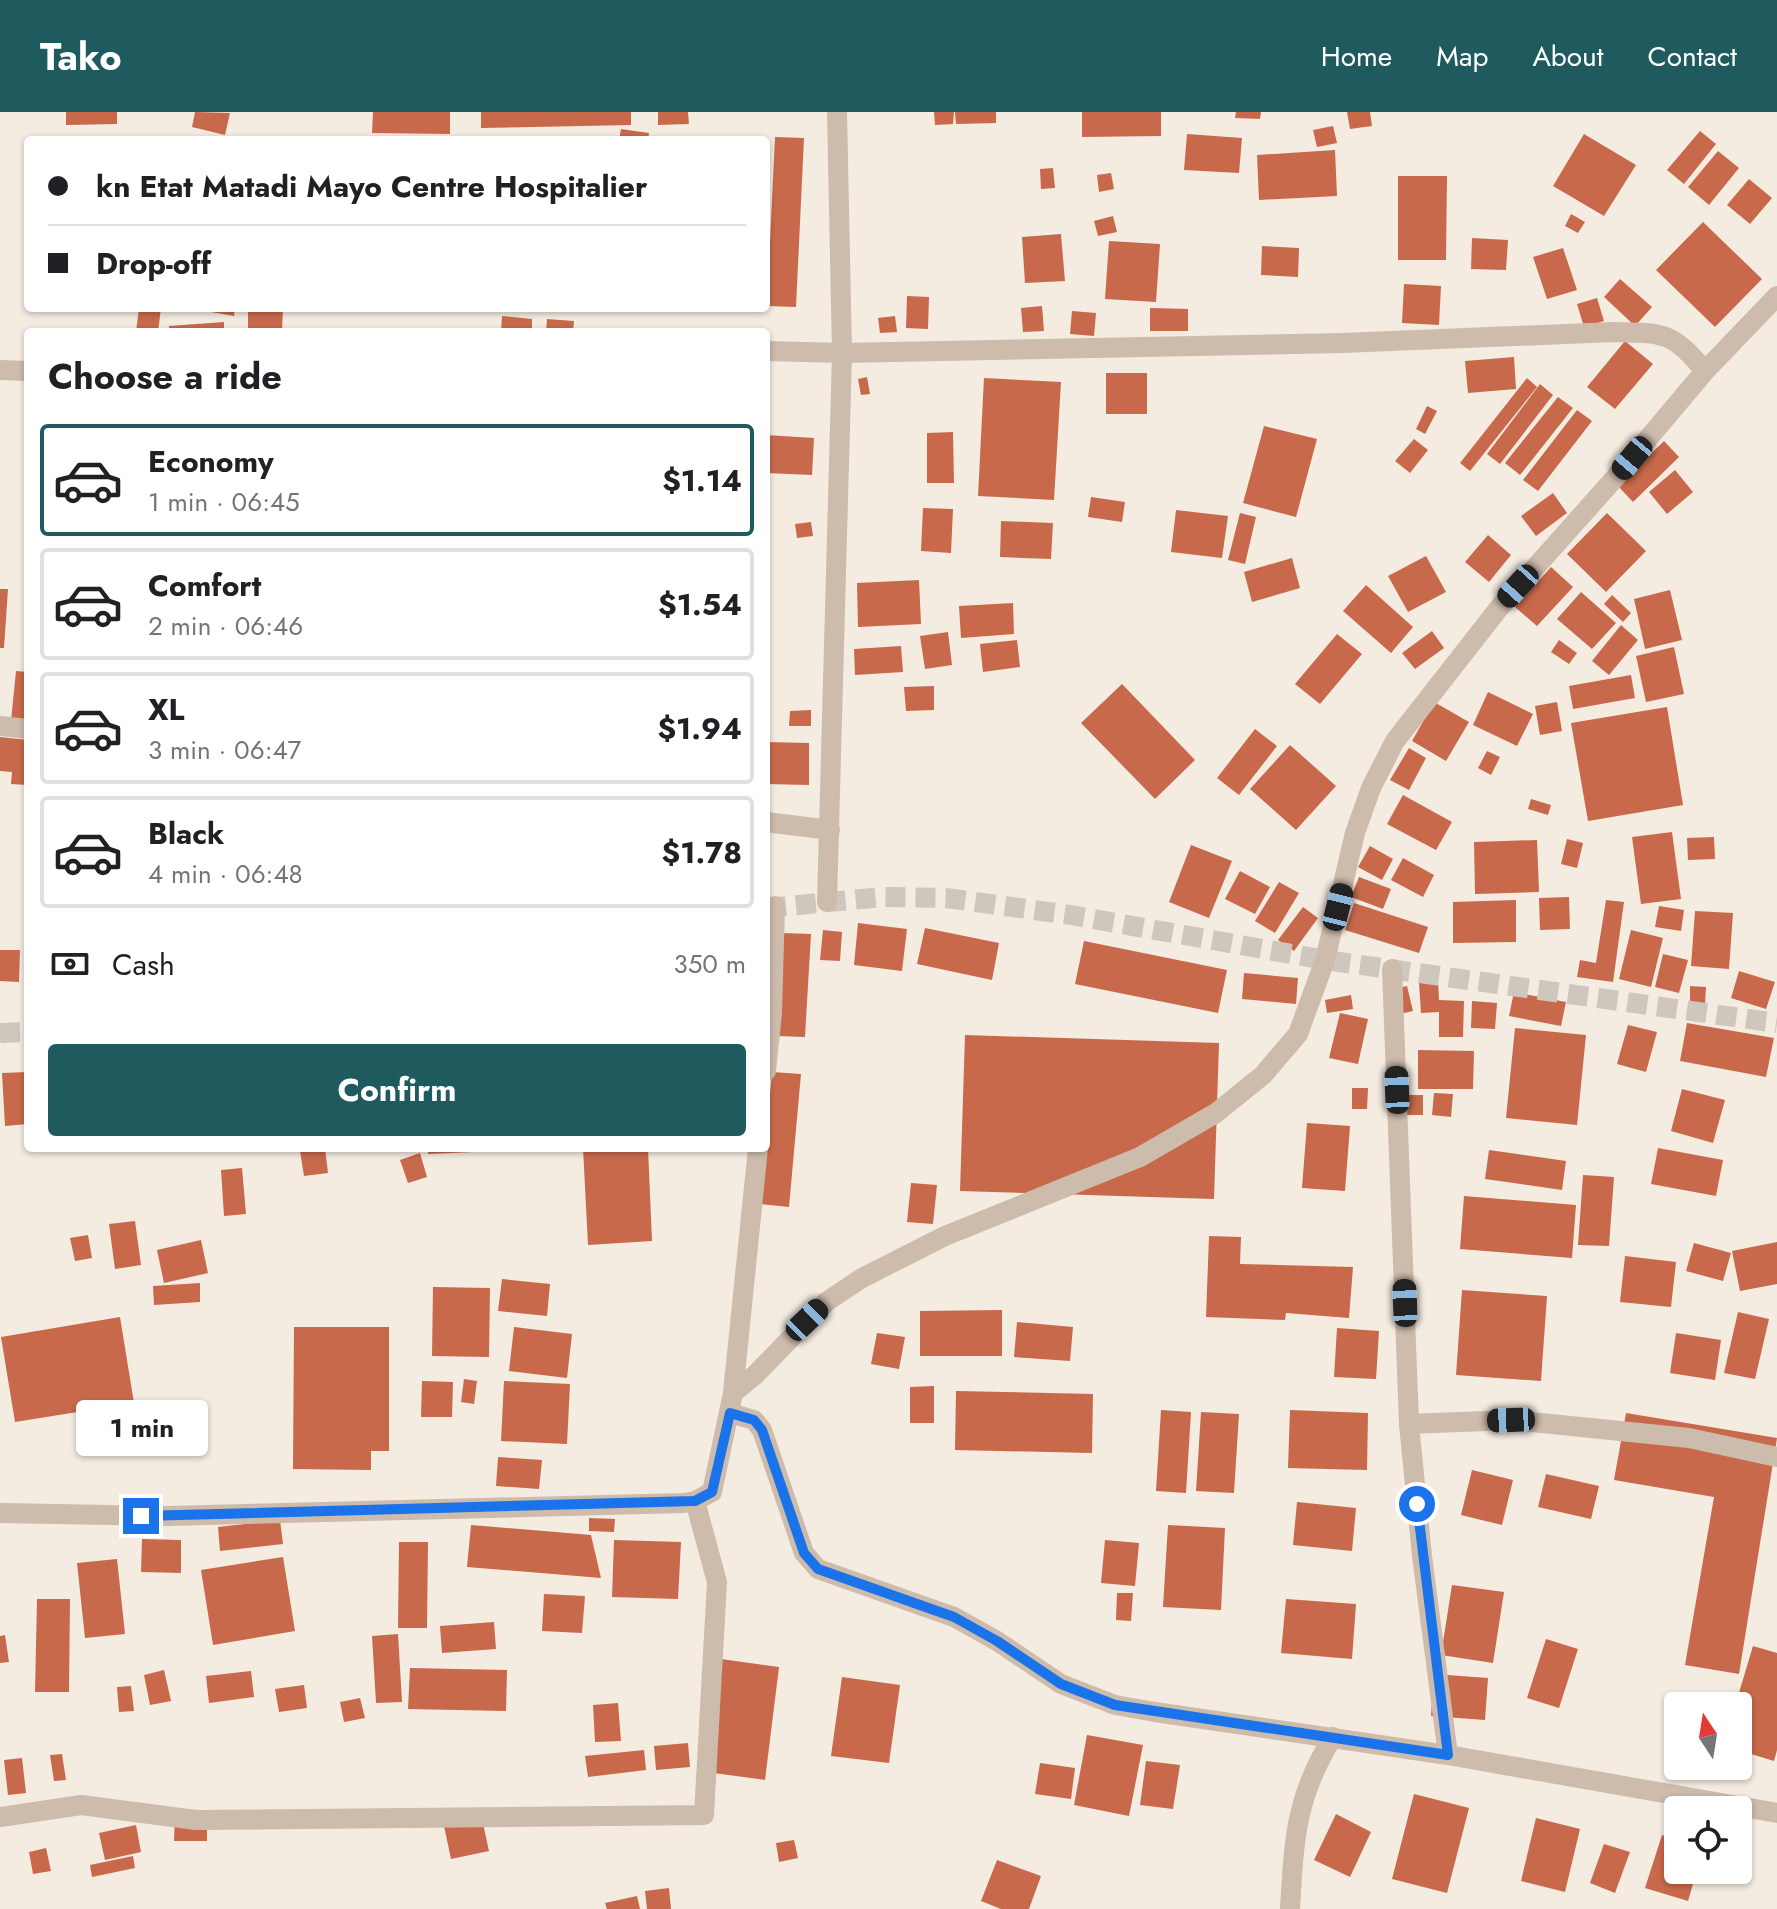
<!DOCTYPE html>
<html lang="en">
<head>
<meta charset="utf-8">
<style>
  :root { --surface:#fff; --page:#f6f6f6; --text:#202124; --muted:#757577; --line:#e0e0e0; --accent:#1f5a5e }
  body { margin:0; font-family:Jost,sans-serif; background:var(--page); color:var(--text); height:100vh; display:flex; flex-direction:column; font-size:30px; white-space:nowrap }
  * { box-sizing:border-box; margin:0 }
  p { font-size:26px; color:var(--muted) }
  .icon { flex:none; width:44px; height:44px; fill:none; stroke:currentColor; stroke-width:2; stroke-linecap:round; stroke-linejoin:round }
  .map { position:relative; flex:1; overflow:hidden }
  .sheet { position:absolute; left:24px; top:216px; width:746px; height:824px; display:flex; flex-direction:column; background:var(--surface); border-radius:8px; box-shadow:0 2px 6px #0004 }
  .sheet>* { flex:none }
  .hud { position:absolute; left:24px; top:24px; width:746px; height:176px; border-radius:8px; box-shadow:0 2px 6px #0004; display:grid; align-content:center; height:176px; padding:0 24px; background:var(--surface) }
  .needle { width:52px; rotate:348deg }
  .controls { position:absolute; left:1664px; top:1580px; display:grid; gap:16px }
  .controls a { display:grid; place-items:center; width:88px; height:88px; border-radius:8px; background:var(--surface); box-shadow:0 2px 6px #0004; font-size:40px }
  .end { position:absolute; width:36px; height:36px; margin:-18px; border:10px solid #1a73e8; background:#fff; box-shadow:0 0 0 4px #fff }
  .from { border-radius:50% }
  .bubble { position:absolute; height:56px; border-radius:8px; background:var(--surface); box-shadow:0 2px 6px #0004; font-size:26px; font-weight:700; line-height:56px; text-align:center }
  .car { position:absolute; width:24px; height:48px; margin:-24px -12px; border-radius:10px; box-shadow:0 0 6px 2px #0007; background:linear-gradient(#222 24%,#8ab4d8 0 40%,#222 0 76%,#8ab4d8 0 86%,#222 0) }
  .hud b { display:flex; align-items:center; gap:28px; height:76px; font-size:30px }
  .hud b+b { border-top:2px solid var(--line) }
  .hud i { width:20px; height:20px; background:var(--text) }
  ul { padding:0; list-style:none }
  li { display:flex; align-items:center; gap:24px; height:112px; margin:0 16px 12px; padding:0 8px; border:4px solid var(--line); border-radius:8px }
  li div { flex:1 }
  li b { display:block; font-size:30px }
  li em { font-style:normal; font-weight:700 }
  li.on { border-color:var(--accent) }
  li>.icon { width:72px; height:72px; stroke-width:1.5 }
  h2 { padding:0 24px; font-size:36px; line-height:96px }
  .pay { display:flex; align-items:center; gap:20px; height:88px; padding:0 24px; font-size:30px }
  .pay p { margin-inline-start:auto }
  .cta { display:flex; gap:16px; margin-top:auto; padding:16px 24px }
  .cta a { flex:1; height:92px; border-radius:8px; background:var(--accent); color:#fff; font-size:32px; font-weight:700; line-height:92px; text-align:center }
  header { display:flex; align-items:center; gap:48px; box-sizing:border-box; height:112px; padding:0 40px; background:var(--accent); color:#fff }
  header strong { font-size:38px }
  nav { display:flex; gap:44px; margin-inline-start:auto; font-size:28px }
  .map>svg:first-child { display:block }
</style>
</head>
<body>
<header>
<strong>Tako</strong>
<nav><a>Home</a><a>Map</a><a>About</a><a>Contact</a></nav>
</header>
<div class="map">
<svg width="1777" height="1797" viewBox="0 0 1777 1797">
  <rect width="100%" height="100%" fill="#f4ebe1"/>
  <!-- building -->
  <path fill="#c8694b" d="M66 0H117V12L66 13Z
    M195 0 230 1 225 23 192 15Z
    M373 0H450V22L372 21Z
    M481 0H631V13L481 16Z
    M658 0H688L689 12 658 13Z
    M934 0H954L953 12 935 13Z
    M955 0H996V11L956 12Z
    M1082 0H1161V24L1082 25Z
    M1236 0H1261L1260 7 1235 6Z
    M1347 0H1370L1372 14 1350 17Z
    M1333 14 1337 31 1317 35 1313 18Z
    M621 17 649 21 648 28H619Z
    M1700 19 1716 32 1684 72 1667 58Z
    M1187 22 1242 26 1239 61 1184 58Z
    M1584 22 1636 53 1604 104 1553 74Z
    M775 25 804 26 796 195 767 194Z
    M1335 38 1337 84 1259 88 1257 43Z
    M1718 39 1739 56 1709 93 1688 75Z
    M1053 56 1055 76 1041 77 1040 57Z
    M1111 61 1114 77 1099 80 1097 63Z
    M1398 64H1447L1446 148H1398Z
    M1749 67 1772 86 1750 112 1727 93Z
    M1571 102 1585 110 1578 121 1565 114Z
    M1113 104 1117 120 1098 124 1094 109Z
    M1703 110 1762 167 1715 215 1656 158Z
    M1061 122 1065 169 1025 171 1022 125Z
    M1472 126 1508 128 1506 158 1471 157Z
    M1109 129 1160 132 1156 190 1105 187Z
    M1262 134 1299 136 1298 165 1261 163Z
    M1563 136 1577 178 1547 187 1533 145Z
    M1620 167 1652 195 1635 214 1604 185Z
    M1404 172 1441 174 1439 213 1402 211Z
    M907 184 929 185 928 217 906 216Z
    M1597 186 1604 209 1584 215 1577 192Z
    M1042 194 1044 219 1023 220 1021 196Z
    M139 196H161L158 220H136Z
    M188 196H235L234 204Z
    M248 196H283L282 220H248Z
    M1150 196 1188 197V219H1150Z
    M1072 199 1096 201 1094 224 1070 222Z
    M502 204 532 207V220H501Z
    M895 204 897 220 880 221 878 206Z
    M547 207 574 209 573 220H546Z
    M224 210V220H169V214Z
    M1625 229 1653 252 1615 297 1587 275Z
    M1514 245 1516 277 1468 281 1465 249Z
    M1106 261H1147V302H1106Z
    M867 265 870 282 861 283 858 267Z
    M984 266 1061 270 1054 388 978 384Z
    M1527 266 1537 275 1470 359 1460 351Z
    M1540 272 1553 283 1500 352 1487 342Z
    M1558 285 1573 296 1520 363 1505 351Z
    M1427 294 1437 299 1425 322 1416 317Z
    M1577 298 1592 309 1538 379 1523 368Z
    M1264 314 1317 327 1296 405 1243 391Z
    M953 320 954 371H927V321Z
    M766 323 814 326 812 363 766 361Z
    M1414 327 1428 338 1410 361 1395 349Z
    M1664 329 1679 345 1633 390 1618 374Z
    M1675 358 1693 380 1667 402 1649 380Z
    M1553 381 1567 401 1536 424 1521 404Z
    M1091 385 1125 390 1122 410 1088 405Z
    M923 396 953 397 951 441 921 439Z
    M1176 398 1228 404 1222 446 1171 440Z
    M1240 401 1256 405 1245 452 1228 448Z
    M1607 401 1646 439 1606 480 1567 442Z
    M1001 409 1053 411 1051 447 1000 445Z
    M811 410 813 424 797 426 795 412Z
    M1488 423 1511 443 1489 470 1465 450Z
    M1426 444 1446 480 1408 500 1388 464Z
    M1292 446 1300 476 1252 490 1244 460Z
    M1551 455 1573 475 1537 514 1515 495Z
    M919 468 921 512 858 515 857 471Z
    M1366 473 1413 515 1391 541 1343 499Z
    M0 477H8L4 536H0Z
    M1670 478 1682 528 1645 537 1634 487Z
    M1581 480 1616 511 1592 537 1557 507Z
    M1612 483 1631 501 1623 510 1604 492Z
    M1013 491 1014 522 961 526 959 494Z
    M1621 513 1638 528 1609 563 1592 549Z
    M1432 519 1444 536 1415 557 1402 541Z
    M948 520 952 553 925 557 920 524Z
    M1337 522 1362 542 1320 592 1295 572Z
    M1017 528 1020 555 983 560 980 532Z
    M1559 528 1577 541 1569 552 1551 540Z
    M901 534 903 560 855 563 854 537Z
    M1674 535 1684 582 1646 590 1636 544Z
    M16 559 28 560V611L11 609Z
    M1631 563 1635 586 1573 597 1569 574Z
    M1122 572 1195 648 1155 687 1081 611Z
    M934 574V598L906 599 904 575Z
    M1488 580 1533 602 1517 634 1473 613Z
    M1434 590 1469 610 1446 649 1412 629Z
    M1557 590 1562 619 1540 623 1535 594Z
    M1667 595 1683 693 1588 709 1571 611Z
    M811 598V614H789L790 599Z
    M1255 617 1277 634 1239 683 1217 666Z
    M0 625 28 628V673L11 672 12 660 0 659Z
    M766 630 809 631V673L766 672Z
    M1290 633 1336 674 1296 718 1250 677Z
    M1409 636 1426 646 1409 678 1390 668Z
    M1487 639 1500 645 1491 663 1478 656Z
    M1403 683 1452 710 1436 738 1387 712Z
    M1531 687 1551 693 1548 703 1528 697Z
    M1672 720 1681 787 1641 792 1632 725Z
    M1714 725 1715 747 1688 748 1687 726Z
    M1567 727 1583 731 1577 756 1561 752Z
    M1537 728 1539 780 1475 782 1474 730Z
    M1191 733 1232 749 1209 806 1169 790Z
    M1370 734 1393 747 1382 768 1358 755Z
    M1403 746 1434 763 1423 785 1391 768Z
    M1240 759 1270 775 1255 802 1225 787Z
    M1359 765 1391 777 1383 797 1351 785Z
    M1279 770 1299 781 1275 821 1255 809Z
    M1569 785 1570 817 1540 818 1539 786Z
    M1516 788V830L1453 831V790Z
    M1606 788 1624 790 1613 870 1577 865 1580 848 1596 851Z
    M1354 791 1428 815 1419 841 1345 818Z
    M1659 794 1684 798 1681 819 1655 815Z
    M1303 795 1318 806 1294 839 1278 828Z
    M1695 799 1733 801 1729 857 1691 854Z
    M858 811 907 817 902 859 854 853Z
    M925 816 999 831 992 868 917 852Z
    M823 818 842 820 840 849 820 848Z
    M1631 818 1663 826 1651 875 1619 867Z
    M782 821 811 822 805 925 776 924Z
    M1084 829 1227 858 1218 901 1075 872Z
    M0 838H20L19 870 0 869Z
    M1663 842 1688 848 1679 881 1655 875Z
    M1739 859 1775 870 1766 897 1731 886Z
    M1244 861 1298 866 1296 892 1242 887Z
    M1438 869 1439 888 1464 889 1463 925H1439V900L1421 901 1419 871Z
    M1407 874 1413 899 1395 903 1390 878Z
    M1690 874 1706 875 1705 892H1690Z
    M1514 880 1566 890 1561 914 1509 904Z
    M1351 883 1353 897 1327 901 1325 888Z
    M1472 889 1497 891 1495 917 1471 916Z
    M1340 901 1368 907 1358 952 1329 946Z
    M1687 911 1774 926 1766 965 1680 949Z
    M1628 913 1657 920 1646 960 1617 952Z
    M1515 916 1586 923 1577 1013 1506 1006Z
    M965 923 1219 931 1214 1087 960 1079Z
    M1418 938 1474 939 1473 977H1418Z
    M28 960V1012L5 1014 2 961Z
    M772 960 801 962 789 1095 760 1092Z
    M1352 976H1368L1367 997H1352Z
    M1682 977 1725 988 1713 1031 1671 1019Z
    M1434 981 1453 982 1451 1005 1432 1003Z
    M1400 983H1423V1003H1400Z
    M1307 1011 1350 1014 1345 1079 1302 1076Z
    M325 1036 328 1061 304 1064 300 1039Z
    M428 1036H473V1040L428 1042Z
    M583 1036H648L652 1129 588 1133Z
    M1658 1036 1723 1048 1716 1084 1651 1072Z
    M1489 1038 1566 1049 1562 1078 1485 1067Z
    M420 1041 427 1065 408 1071 400 1048Z
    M242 1056 246 1102 224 1104 221 1058Z
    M1583 1063 1614 1065 1609 1134 1578 1133Z
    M911 1071 937 1073 933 1112 907 1110Z
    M1464 1084 1576 1093 1572 1146 1460 1137Z
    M135 1109 141 1153 115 1157 109 1112Z
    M88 1123 92 1146 75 1149 70 1126Z
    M1209 1124 1241 1125 1240 1152 1353 1155 1349 1206 1286 1201 1285 1208 1206 1205Z
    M201 1128 208 1161 164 1171 157 1138Z
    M1777 1130V1172L1740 1179 1732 1139Z
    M1694 1131 1731 1141 1723 1169 1686 1159Z
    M1625 1144 1676 1150 1671 1195 1620 1190Z
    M502 1167 550 1172 547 1204 498 1199Z
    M200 1171V1190L154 1193 153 1174Z
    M433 1175 490 1176 489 1245 432 1244Z
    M1462 1178 1547 1184 1541 1269 1456 1263Z
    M1002 1198V1244H920V1199Z
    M1738 1200 1769 1207 1755 1267 1724 1261Z
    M120 1205 134 1291 15 1310 1 1225Z
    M1017 1210 1073 1215 1070 1249 1014 1245Z
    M294 1215H389V1339H371V1358L293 1357Z
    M514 1215 572 1222 567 1266 509 1259Z
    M1337 1216 1379 1219 1376 1267 1334 1265Z
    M877 1221 905 1225 899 1257 871 1252Z
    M1676 1221 1721 1228 1715 1268 1670 1261Z
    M464 1267 477 1269 474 1292 461 1290Z
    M422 1269 453 1270 452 1305H421Z
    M504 1269 570 1272 567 1332 501 1329Z
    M934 1274V1311H910V1275Z
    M956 1279 1093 1282 1092 1341 955 1338Z
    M1161 1298 1191 1300 1186 1381 1156 1379Z
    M1290 1298 1368 1301 1367 1358 1288 1356Z
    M1201 1300 1239 1302 1234 1381 1196 1379Z
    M1626 1301 1777 1326 1739 1562 1685 1553 1714 1385 1614 1368Z
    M498 1345 542 1348 539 1377 496 1374Z
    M1472 1358 1513 1368 1502 1413 1461 1403Z
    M1546 1362 1599 1374 1591 1407 1538 1395Z
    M1297 1390 1356 1396 1352 1439 1293 1433Z
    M589 1406 615 1407 614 1420 589 1419Z
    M280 1408 283 1432 220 1439 218 1415Z
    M471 1413 591 1423 601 1466 467 1455Z
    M1168 1413 1225 1416 1221 1498 1163 1495Z
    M142 1427 181 1428V1461L141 1460Z
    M614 1428 681 1430 678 1487 612 1485Z
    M1105 1428 1139 1431 1135 1474 1101 1471Z
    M399 1430H428L427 1516H398Z
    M283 1445 295 1519 213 1533 201 1458Z
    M117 1447 125 1522 85 1526 77 1451Z
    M1452 1473 1504 1480 1493 1551 1441 1543Z
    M1117 1481H1133L1131 1509 1116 1508Z
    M544 1482 585 1484 582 1521 542 1519Z
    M37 1487H70L69 1580H35Z
    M1286 1487 1356 1492 1352 1547 1281 1541Z
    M494 1510 496 1537 442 1541 440 1514Z
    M398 1522 402 1590 376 1591 372 1524Z
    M5 1523 9 1550 0 1551V1524Z
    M1546 1527 1578 1537 1559 1596 1527 1586Z
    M1753 1534 1777 1541V1638L1774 1649 1738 1638V1594H1735Z
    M721 1547 779 1555 765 1668 706 1660Z
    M410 1556 507 1558 506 1599 408 1597Z
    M164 1558 171 1589 150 1593 144 1563Z
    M251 1559 254 1585 209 1591 206 1564Z
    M1434 1562 1488 1566 1485 1608 1431 1604Z
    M842 1565 900 1573 889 1651 831 1644Z
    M304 1573 307 1596 279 1600 275 1577Z
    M131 1574 134 1599 119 1600 117 1575Z
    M360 1586 365 1606 344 1610 340 1590Z
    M618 1591 621 1629 595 1630 593 1593Z
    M1087 1623 1143 1633 1129 1704 1074 1693Z
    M688 1631 690 1655 656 1658 654 1634Z
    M644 1638 646 1658 588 1665 585 1644Z
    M62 1642 66 1668 54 1669 50 1643Z
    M22 1646 26 1681 8 1683 4 1648Z
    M1146 1649 1180 1653 1173 1697 1140 1693Z
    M1040 1651 1075 1656 1071 1687 1035 1682Z
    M1414 1682 1469 1696 1447 1781 1392 1767Z
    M207 1702V1729H174L175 1703Z
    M1336 1702 1371 1720 1350 1765 1314 1748Z
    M1536 1706 1580 1717 1565 1780 1521 1769Z
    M482 1707 489 1739 451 1747 444 1714Z
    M136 1713 141 1740 105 1748 99 1721Z
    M1662 1723 1678 1728V1758H1697L1688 1789 1645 1776Z
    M794 1728 798 1746 779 1750 776 1731Z
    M1604 1732 1630 1740 1615 1781 1590 1771Z
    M46 1736 51 1759 33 1762 29 1740Z
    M133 1744 135 1756 92 1765 90 1753Z
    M997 1748 1041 1764 1029 1797H1001L981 1789Z
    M669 1776 671 1797H647L645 1779Z
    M637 1784 640 1797H607L605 1791Z"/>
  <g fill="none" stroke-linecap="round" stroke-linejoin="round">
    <!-- street-tunnel -->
    <path stroke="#cfc6bd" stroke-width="20" stroke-dasharray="20 10" stroke-linecap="butt" d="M766 796 883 785 946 786 1071 803 1325 848 1777 911
      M0 921 28 920"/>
    <!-- street -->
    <path stroke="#cdbbac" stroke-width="20" d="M766 239 842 241 1342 231 1614 220C1664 221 1671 219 1705 259
      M0 258 28 259
      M0 614 28 617
      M766 710 830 718
      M827 790 842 241 837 0
      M1392 857 1409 1312 1422 1444 1448 1643
      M766 959 772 901 775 794
      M733 1281 755 1263 826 1190 862 1166 945 1124 1140 1045 1216 1001 1263 963 1298 922 1325 848 1355 721 1371 676 1395 629 1499 496 1614 367 1705 259 1777 184
      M730 1301 754 1308 762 1318 804 1441 818 1457 954 1505 997 1529 1061 1572 1115 1593 1155 1600 1448 1643 1777 1701
      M1409 1312 1511 1308 1689 1326 1777 1345
      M0 1401 167 1404 684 1391 695 1389 712 1380 733 1281 758 1036
      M0 1705 81 1693 196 1708 704 1703 717 1470 695 1389
      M1290 1797C1294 1729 1295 1685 1333 1625"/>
  </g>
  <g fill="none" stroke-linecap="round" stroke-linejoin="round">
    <!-- route -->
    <path stroke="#1a73e8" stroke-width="10" d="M141 1404 695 1389 712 1380 730 1301 754 1308 762 1318 804 1441 818 1457 954 1505 997 1529 1061 1572 1115 1593 1448 1643 1417 1392"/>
  </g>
</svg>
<div class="controls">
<a><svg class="needle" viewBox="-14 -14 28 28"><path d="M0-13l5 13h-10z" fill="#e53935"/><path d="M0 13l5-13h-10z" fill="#757577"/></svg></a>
<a><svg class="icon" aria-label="locate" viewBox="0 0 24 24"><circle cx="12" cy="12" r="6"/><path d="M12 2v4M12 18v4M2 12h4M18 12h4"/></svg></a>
</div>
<i class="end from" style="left:1417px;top:1392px"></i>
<i class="end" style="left:141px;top:1404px"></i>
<div class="bubble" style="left:76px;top:1288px;width:132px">1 min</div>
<i class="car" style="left:1632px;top:346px;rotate:220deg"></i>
<i class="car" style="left:1518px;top:474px;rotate:222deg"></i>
<i class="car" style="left:1338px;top:795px;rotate:14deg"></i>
<i class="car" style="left:1397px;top:978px;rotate:358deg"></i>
<i class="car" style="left:1405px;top:1191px;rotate:358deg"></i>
<i class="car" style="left:807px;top:1208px;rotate:46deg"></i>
<i class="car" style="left:1511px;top:1308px;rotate:268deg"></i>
<div class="hud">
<b><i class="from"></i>kn Etat Matadi Mayo Centre Hospitalier</b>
<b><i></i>Drop-off</b>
</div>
<section class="sheet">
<h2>Choose a ride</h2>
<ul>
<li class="on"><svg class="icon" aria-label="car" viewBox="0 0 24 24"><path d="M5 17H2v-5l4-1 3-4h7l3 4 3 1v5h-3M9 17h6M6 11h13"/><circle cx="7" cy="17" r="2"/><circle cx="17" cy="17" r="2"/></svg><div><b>Economy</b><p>1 min · 06:45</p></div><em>$1.14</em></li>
<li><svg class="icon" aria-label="car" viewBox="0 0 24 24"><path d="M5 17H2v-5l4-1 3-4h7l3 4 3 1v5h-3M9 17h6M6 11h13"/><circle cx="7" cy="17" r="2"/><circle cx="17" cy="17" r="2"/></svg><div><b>Comfort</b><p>2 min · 06:46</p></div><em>$1.54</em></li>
<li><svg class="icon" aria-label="car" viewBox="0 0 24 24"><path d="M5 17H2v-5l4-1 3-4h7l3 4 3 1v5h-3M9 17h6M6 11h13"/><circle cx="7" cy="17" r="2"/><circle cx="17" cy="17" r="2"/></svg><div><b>XL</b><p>3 min · 06:47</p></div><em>$1.94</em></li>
<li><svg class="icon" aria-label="car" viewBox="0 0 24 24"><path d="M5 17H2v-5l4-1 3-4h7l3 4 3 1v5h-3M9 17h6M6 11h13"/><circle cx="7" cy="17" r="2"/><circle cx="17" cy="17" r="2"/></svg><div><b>Black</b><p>4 min · 06:48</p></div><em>$1.78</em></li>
</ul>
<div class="pay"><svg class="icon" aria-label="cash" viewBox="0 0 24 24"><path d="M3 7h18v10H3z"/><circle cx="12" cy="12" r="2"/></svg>Cash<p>350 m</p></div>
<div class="cta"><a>Confirm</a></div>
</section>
</div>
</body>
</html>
